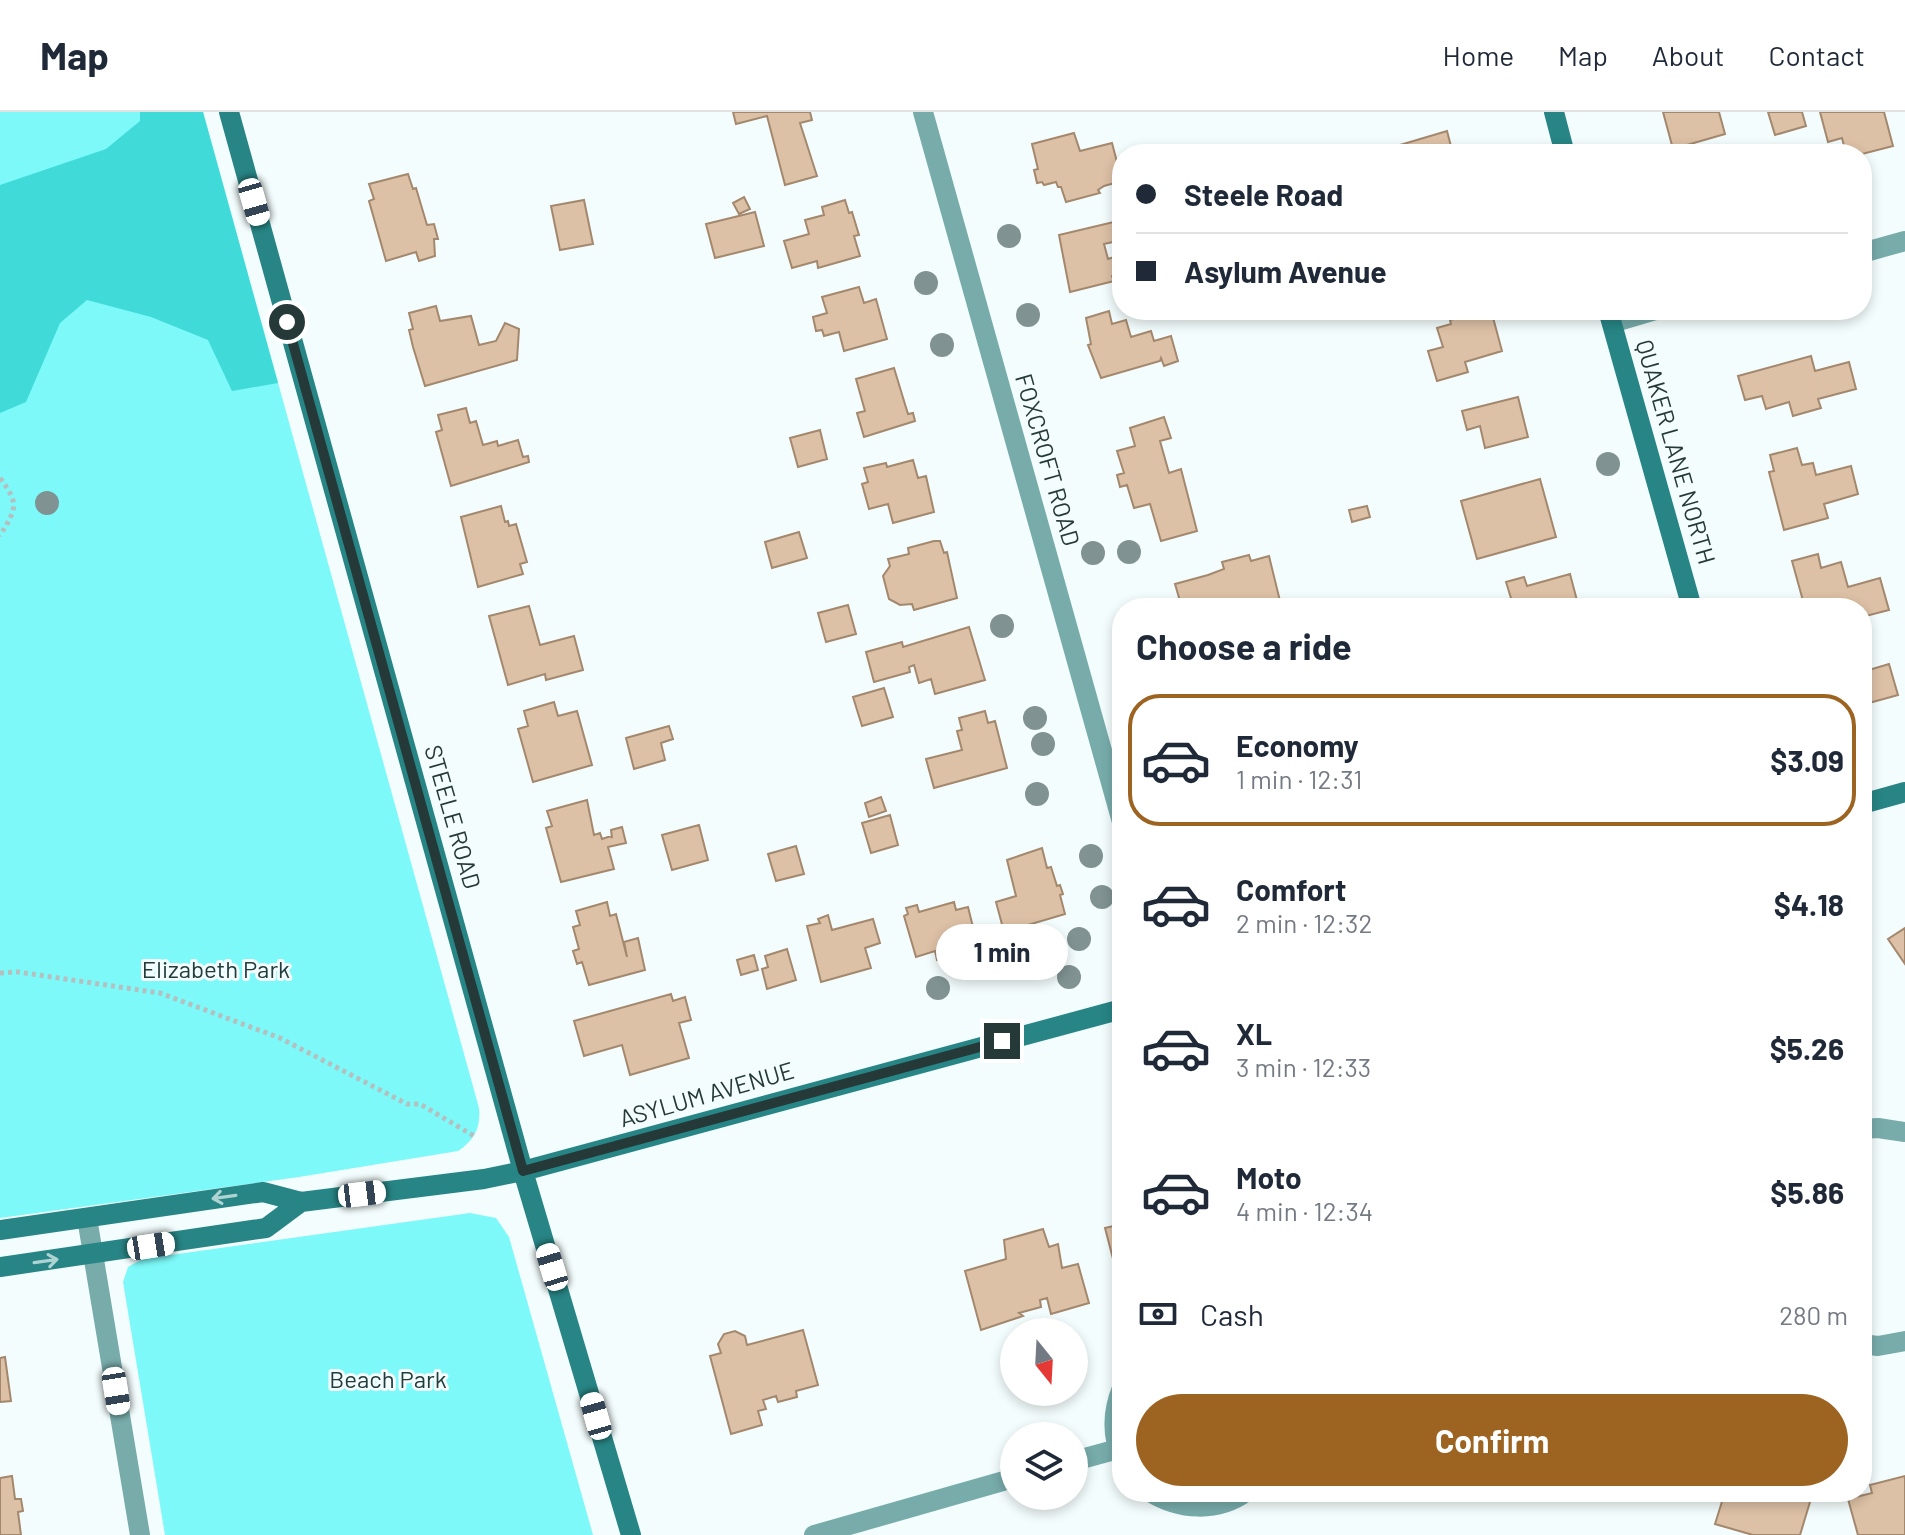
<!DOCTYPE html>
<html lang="en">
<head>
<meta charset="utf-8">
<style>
  :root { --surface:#fff; --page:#f2f2f3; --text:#1f2937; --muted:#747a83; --line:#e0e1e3; --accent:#9d6421 }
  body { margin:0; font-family:Barlow,sans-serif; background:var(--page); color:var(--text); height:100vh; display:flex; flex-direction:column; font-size:30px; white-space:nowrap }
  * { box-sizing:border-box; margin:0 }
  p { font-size:26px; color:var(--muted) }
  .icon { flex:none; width:44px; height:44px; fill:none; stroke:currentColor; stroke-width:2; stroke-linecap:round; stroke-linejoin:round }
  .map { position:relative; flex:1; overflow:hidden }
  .details { position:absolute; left:1112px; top:486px; width:760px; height:904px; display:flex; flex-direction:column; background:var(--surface); border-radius:32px; box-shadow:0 4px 12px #0003 }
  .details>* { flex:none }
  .guide { position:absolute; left:1112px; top:32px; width:760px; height:176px; border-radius:32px; box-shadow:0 4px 12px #0003; display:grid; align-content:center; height:176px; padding:0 24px; background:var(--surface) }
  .needle { width:52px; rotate:162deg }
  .buttons { position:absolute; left:1000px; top:1206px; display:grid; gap:16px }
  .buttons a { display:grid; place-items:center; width:88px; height:88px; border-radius:50%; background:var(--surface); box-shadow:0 4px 12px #0003; font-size:40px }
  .end { position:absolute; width:36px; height:36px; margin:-18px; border:10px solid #263939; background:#fff; box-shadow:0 0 0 4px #fff }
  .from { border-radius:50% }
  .bubble { position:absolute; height:56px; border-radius:28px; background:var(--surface); box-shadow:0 4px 12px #0003; font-size:26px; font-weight:700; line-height:56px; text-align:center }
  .car { position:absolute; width:24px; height:48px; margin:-24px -12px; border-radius:10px; box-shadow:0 0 6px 2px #0007; background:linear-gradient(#fff 24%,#345 0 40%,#fff 0 76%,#345 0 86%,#fff 0) }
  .guide b { display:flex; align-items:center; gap:28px; height:76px; font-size:30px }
  .guide b+b { border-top:2px solid var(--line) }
  .guide i { width:20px; height:20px; background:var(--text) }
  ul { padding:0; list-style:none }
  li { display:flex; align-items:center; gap:24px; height:132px; margin:0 16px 12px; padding:0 8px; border:4px solid transparent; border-radius:32px }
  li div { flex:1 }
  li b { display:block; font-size:30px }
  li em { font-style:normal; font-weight:700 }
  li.current { border-color:var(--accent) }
  li>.icon { width:72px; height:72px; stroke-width:1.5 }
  h2 { padding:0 24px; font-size:36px; line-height:96px }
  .pay { display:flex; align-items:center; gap:20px; height:88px; padding:0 24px; font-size:30px }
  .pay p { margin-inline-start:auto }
  .cta { display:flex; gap:16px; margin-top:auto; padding:16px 24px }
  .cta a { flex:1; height:92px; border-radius:48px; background:var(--accent); color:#fff; font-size:32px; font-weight:700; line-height:92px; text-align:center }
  header { display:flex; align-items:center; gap:48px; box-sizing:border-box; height:112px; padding:0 40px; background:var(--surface); border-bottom:2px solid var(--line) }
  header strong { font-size:38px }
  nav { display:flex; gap:44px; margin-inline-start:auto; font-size:28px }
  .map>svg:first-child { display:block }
</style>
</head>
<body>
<header>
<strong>Map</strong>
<nav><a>Home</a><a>Map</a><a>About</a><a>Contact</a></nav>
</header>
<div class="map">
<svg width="1905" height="1423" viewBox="0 0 1905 1423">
  <rect width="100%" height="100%" fill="#f4fdfd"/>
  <!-- green -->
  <path fill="#7cf9f8" d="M0 0H203L479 996C481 1016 474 1028 458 1039L299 1065 0 1106Z
    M470 1101 496 1106 509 1125 593 1423H165L123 1170 128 1155 142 1147Z"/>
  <!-- forest -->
  <path fill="#40dad9" d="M140 0H203L278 271 232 279 208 228 151 205 87 188 60 211 26 290 0 301V73L106 37 140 9Z"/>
  <!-- building -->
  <path fill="#ddc1a6" stroke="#a3886e" stroke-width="2" d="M733 0H810L812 8 800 11 817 64 785 73 767 4 736 12Z
    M1663 0H1719L1725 22 1673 37Z
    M1768 0H1802L1806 14 1775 23Z
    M1820 0H1884L1893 34 1862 42H1846L1842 26 1828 30Z
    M1447 19 1453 42H1402L1400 33Z
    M1074 21 1080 39 1112 31 1122 69 1104 74 1098 78 1100 81 1066 90 1061 75H1058L1056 70 1044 73 1042 70 1037 71 1034 58 1038 57 1032 32Z
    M408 62 413 77 416 76 427 113 434 112 438 127H434L435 144 419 149 416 140 386 149 369 89 374 87 369 72Z
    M744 85 750 97 739 102 733 91Z
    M584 88 593 132 560 138 551 94Z
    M845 88 849 101 852 100 859 123 854 124 860 144 818 156 817 149 792 156 784 129 809 122 805 108 824 103 822 95Z
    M755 100 764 134 715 146 706 112Z
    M1122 108V128L1104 132 1108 147 1114 145 1117 156V162L1112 164 1114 169 1070 180 1059 123Z
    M859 175 864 191 876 187 887 227 844 239 839 220 824 224 822 218 816 219 813 205 827 201 822 185Z
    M436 194 440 209 471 204 479 233 496 229 505 211 519 217 517 248 425 274 413 235 409 218 413 217 409 201Z
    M1486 198H1491L1502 239 1465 250 1468 260 1437 269 1428 239 1443 235 1437 216 1451 212 1450 208Z
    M1109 199 1112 212 1126 208 1131 225 1151 219 1154 229 1171 224 1178 249 1164 254 1161 246 1160 249 1101 266 1088 233 1091 232 1086 206Z
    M1811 244 1815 259 1849 250 1856 277 1818 287 1821 296 1793 304 1789 290 1766 297 1762 284 1745 288 1738 264Z
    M894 256 908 302 913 301 915 309 864 325 857 301 865 299 856 267Z
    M1518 285 1528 325 1485 336 1480 314 1467 318 1462 299Z
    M466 296 470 311 476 309 483 333 497 329 498 334 518 328 523 345 528 344 529 350 451 374 436 320 442 318 438 303Z
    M1164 305 1171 326 1160 329 1169 361 1181 357 1197 419 1161 429 1150 392 1134 396 1127 373 1120 375 1117 363 1124 361 1117 339 1135 334 1130 316Z
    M820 318 827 347 798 355 790 326Z
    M1797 336 1802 353 1813 351 1816 363 1851 354 1858 382 1824 392 1828 406 1784 418 1769 360 1774 359 1770 343Z
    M913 348 918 366 926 364 934 400 893 411 888 392 869 397 862 372 868 370 864 356 886 351 887 355Z
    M1540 367 1556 425 1477 447 1461 389Z
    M501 394 505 410 508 409 509 414 516 412 527 450 520 452 523 462 478 475 461 405Z
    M1367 394 1370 405 1352 410 1349 398Z
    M799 420 807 446 772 456 765 430Z
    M934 429H940L944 441 947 440 957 486 914 498 912 492 900 493 889 487 883 464 890 454 888 447 909 442 908 436Z
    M1818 442 1821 456 1841 450 1848 475 1880 466 1889 498 1862 505V496H1805L1792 449Z
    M1249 443 1251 449 1269 444 1281 493 1271 496H1182L1175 472 1208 463 1224 457 1222 450Z
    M1570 462 1579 496H1530L1529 494 1514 496 1506 470 1524 465 1527 474Z
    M848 493 856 522 826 530 818 501Z
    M529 494 540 533 574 524 583 558 546 568 545 562 508 573 489 504Z
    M969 515 985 568 935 582 931 567 919 571 914 553 909 555 910 560 874 570 866 540 902 530 903 535Z
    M1889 552 1898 583 1862 593V560Z
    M884 576 893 605 862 614 853 585Z
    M554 590 558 604 577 599 592 653 533 670 518 617 528 614 524 599Z
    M985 599 988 611 995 609 1007 656 934 676 926 647 962 638 957 619 962 618 959 606Z
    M669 614 673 627 661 631 665 648 634 657 626 626Z
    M881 685 886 699 869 705 865 691Z
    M587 688 594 723 600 721 602 727 611 724 612 726 611 718 622 715 626 731 608 735 614 757 561 770 546 716 552 714 547 699Z
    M890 703 898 733 871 741 862 711Z
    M699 713 708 748 672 758 662 723Z
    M796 734 804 762 776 769 768 742Z
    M1042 736 1047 756 1051 755 1057 774 1060 773 1063 782 1060 783 1065 802 1004 820 996 790 1016 784 1007 748Z
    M607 790 610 804 616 802 627 845 624 830 638 826 645 858 589 873 582 850 577 852 573 839 579 837 573 815 580 813 576 799Z
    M954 790 956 798 968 795 974 819 962 822 965 831 947 836 949 845 937 848 935 839 916 845 904 804 908 802 906 796 917 793 919 800Z
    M828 803 832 818 873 807 880 831 865 836 871 856 821 870 807 814 820 811 818 807Z
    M1905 816V852L1888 827Z
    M787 837 796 868 767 877 762 857 768 855 765 844Z
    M754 843 758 858 741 863 737 848Z
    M671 882 673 889 685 885 691 908 679 911 689 946 630 963 622 933 584 944 574 909Z
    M1122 1112V1161L1117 1162 1105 1116Z
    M1043 1117 1049 1135 1058 1132 1062 1156 1078 1152 1089 1191 1051 1202 1047 1186 1040 1188 1041 1195 1019 1201 1023 1204 981 1218 965 1159 1006 1147 1004 1128Z
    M803 1218 818 1273 796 1279 797 1285 778 1290 776 1284 763 1288 766 1297 758 1299 762 1313 731 1322 710 1244 721 1241 718 1232 724 1222 735 1219 745 1224 747 1233Z
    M5 1245 11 1289 0 1290V1246Z
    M12 1364 15 1387H21L23 1399 18 1400 21 1423H0V1366Z
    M1905 1364V1423H1858L1848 1387 1872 1381 1870 1373Z
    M1725 1380H1813L1800 1423H1753L1715 1412Z"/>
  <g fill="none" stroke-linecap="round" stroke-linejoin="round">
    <!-- path -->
    <path stroke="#b4c0c0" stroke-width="5" stroke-dasharray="4 4" stroke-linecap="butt" d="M0 366C20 393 16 396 0 424
      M0 861 18 860 160 881 280 926 407 992H420L474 1024"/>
    <!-- street -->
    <path stroke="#77acab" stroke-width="20" d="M923 0 1122 710
      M1862 141 1905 129
      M1612 211 1656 198
      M1862 1017 1878 1016 1905 1020
      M87 1106 140 1423
      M1862 1232 1878 1234 1905 1229
      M1122 1276C1112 1300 1112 1324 1122 1347
      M1074 1349 1118 1337
      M1150 1380C1179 1398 1217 1401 1246 1380
      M814 1423 1014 1366"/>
    <!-- secondary -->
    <path stroke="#288585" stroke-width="20" d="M229 0 523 1059 631 1423
      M1554 0 1565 42
      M1608 198 1692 496
      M1862 692 1905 680
      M0 1118 263 1080 301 1090 484 1067 523 1059 1122 897
      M0 1155 266 1116 301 1090"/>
  </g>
  <!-- trees -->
  <g fill="#809292">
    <circle cx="1009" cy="124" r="12"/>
    <circle cx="926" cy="171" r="12"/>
    <circle cx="1028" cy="203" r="12"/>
    <circle cx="942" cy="233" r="12"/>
    <circle cx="1608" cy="352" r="12"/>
    <circle cx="47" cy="391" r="12"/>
    <circle cx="1129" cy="440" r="12"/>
    <circle cx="1093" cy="441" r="12"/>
    <circle cx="1002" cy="514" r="12"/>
    <circle cx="1035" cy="606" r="12"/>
    <circle cx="1043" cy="632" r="12"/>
    <circle cx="1037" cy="682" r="12"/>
    <circle cx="1091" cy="744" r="12"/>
    <circle cx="1102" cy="785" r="12"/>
    <circle cx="1079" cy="827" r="12"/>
    <circle cx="1069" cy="865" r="12"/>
    <circle cx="938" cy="876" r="12"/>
  </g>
  <!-- one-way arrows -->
  <defs><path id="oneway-shaft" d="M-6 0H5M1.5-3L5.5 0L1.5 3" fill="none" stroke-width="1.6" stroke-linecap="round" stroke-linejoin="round" transform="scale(2)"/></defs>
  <g stroke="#add3d3">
    <use href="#oneway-shaft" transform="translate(224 1085) rotate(172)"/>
    <use href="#oneway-shaft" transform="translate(46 1149) rotate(-8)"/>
  </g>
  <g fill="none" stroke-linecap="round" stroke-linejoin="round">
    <!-- route -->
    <path stroke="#263939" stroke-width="10" d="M287 210 523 1059 1002 929"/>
  </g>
  <g text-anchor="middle" stroke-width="6" stroke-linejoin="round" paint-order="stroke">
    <!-- street labels -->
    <g font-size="24" fill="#263939" stroke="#f4fdfd">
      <text transform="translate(1675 340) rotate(74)" y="8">QUAKER LANE NORTH</text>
      <text transform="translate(1047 348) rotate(74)" y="8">FOXCROFT ROAD</text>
      <text transform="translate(452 705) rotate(74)" y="8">STEELE ROAD</text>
      <text transform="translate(707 983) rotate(-16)" y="8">ASYLUM AVENUE</text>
    </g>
    <!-- park labels -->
    <g font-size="24" fill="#223b3b" stroke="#f4fdfd">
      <text x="216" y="866">Elizabeth Park</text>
      <text x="388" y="1276">Beach Park</text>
    </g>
  </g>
</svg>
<div class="buttons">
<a><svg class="needle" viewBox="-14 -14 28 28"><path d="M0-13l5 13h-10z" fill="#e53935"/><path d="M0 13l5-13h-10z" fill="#747a83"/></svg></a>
<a><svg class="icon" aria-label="layers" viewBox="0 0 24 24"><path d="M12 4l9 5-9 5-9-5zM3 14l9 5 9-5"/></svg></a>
</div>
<i class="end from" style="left:287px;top:210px"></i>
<i class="end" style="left:1002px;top:929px"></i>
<div class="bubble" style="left:936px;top:812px;width:132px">1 min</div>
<i class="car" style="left:254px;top:90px;rotate:164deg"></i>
<i class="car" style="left:362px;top:1082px;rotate:83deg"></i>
<i class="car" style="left:151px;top:1134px;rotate:81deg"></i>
<i class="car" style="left:552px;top:1155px;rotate:343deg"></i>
<i class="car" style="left:116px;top:1279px;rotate:171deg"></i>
<i class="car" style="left:596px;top:1304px;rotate:344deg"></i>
<div class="guide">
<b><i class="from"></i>Steele Road</b>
<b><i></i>Asylum Avenue</b>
</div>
<section class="details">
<h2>Choose a ride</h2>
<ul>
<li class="current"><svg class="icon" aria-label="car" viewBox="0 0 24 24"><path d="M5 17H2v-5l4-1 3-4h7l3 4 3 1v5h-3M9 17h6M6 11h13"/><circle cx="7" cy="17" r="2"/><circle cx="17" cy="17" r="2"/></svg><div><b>Economy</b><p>1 min · 12:31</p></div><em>$3.09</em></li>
<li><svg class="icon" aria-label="car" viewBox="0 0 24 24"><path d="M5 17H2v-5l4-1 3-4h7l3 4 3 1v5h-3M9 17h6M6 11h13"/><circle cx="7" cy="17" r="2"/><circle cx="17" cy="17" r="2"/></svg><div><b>Comfort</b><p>2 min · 12:32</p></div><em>$4.18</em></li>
<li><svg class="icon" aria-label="car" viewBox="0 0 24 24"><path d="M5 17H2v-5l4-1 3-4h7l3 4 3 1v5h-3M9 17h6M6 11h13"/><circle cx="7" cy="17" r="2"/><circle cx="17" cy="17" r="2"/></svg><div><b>XL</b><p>3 min · 12:33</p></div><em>$5.26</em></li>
<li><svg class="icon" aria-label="car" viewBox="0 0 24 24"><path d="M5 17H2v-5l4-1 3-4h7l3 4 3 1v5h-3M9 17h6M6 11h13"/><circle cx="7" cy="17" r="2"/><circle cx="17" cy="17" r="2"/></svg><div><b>Moto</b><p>4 min · 12:34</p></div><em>$5.86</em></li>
</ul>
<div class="pay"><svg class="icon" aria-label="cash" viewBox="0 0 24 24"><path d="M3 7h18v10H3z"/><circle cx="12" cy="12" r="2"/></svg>Cash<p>280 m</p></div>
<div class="cta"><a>Confirm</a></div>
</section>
</div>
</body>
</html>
